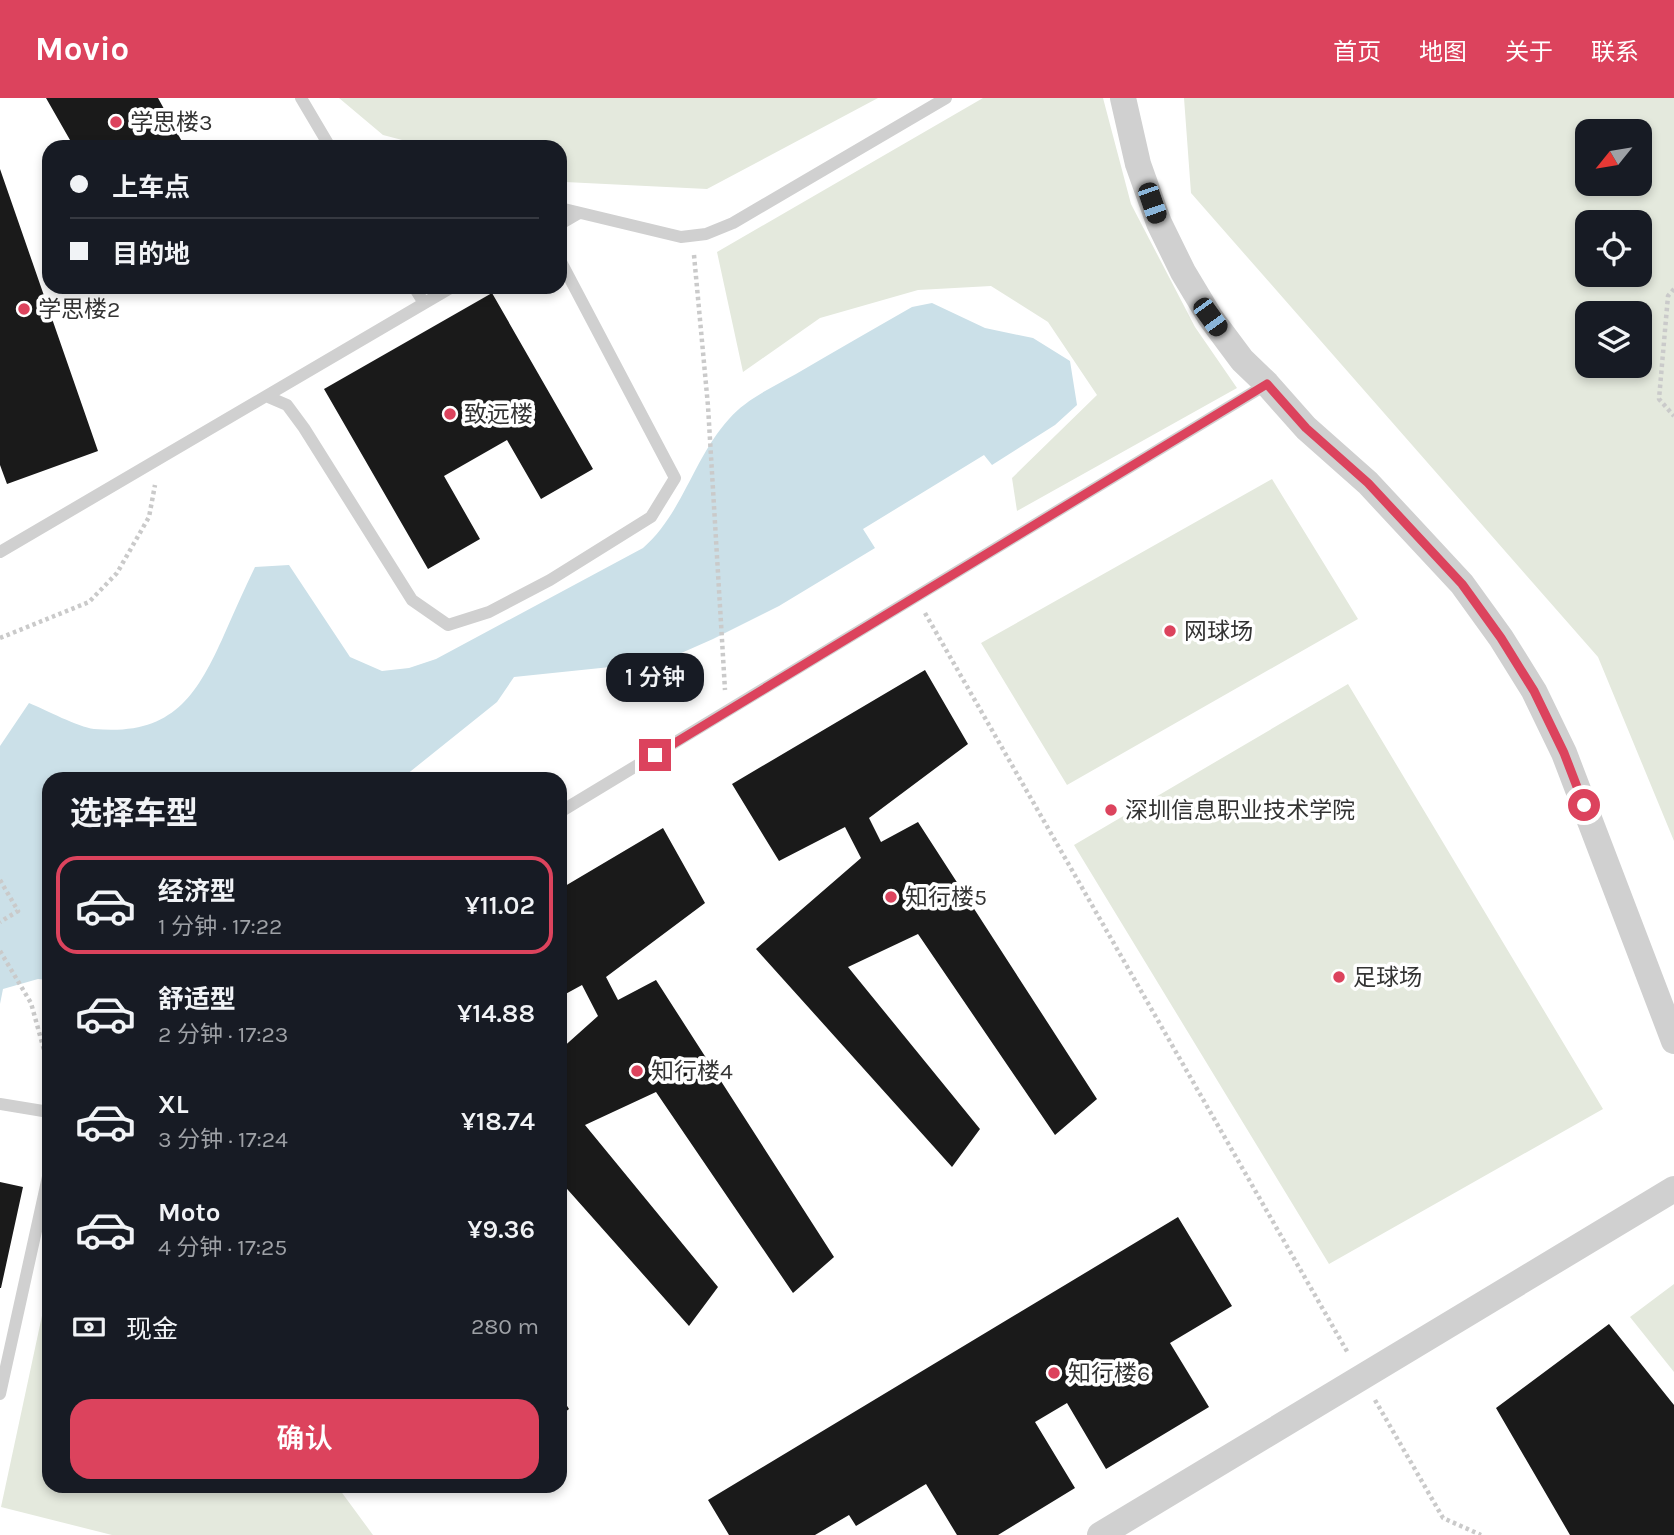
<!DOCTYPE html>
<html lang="zh">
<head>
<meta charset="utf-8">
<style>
  :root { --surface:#171b24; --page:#20242c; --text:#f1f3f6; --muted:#9ea1a6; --line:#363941; --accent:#dc435d }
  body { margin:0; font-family:Karla,"Noto Sans SC",sans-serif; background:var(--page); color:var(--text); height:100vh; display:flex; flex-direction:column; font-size:26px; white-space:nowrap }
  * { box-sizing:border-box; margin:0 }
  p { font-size:23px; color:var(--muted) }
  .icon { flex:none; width:38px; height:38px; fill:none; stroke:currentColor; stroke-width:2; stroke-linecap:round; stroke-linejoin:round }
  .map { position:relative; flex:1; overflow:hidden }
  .details { position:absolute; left:42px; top:674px; width:525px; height:721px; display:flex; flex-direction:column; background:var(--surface); border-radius:21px; box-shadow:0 4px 10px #0003 }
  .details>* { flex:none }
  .guide { position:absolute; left:42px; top:42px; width:525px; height:154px; border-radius:21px; box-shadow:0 4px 10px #0003; display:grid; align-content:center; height:154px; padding:0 28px; background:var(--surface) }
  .needle { width:46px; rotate:240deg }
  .buttons { position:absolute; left:1575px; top:21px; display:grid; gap:14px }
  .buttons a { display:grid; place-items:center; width:77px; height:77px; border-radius:14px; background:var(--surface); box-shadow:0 4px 10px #0003; font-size:35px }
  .end { position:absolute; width:32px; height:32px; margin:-16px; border:9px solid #dc435d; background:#fff; box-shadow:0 0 0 4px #fff }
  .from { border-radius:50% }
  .bubble { position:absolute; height:49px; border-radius:21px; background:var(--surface); box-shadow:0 4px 10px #0003; font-size:23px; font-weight:600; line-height:49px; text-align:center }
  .car { position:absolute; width:21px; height:42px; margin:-21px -10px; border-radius:9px; box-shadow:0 0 5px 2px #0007; background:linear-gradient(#222 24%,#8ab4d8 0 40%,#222 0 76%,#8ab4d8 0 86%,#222 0) }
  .guide b { display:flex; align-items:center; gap:24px; height:66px; font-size:26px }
  .guide b+b { border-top:2px solid var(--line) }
  .guide i { width:18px; height:18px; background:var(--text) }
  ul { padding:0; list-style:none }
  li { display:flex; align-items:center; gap:21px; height:98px; margin:0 14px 10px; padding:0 14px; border:4px solid transparent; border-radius:21px }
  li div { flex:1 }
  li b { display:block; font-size:26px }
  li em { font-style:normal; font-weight:600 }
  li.active { border-color:var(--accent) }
  li>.icon { width:63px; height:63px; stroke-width:1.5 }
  h2 { padding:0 28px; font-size:32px; line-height:84px }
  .pay { display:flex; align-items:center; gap:18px; height:77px; padding:0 28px; font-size:26px }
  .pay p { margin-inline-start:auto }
  .cta { display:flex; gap:14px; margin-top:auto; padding:14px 28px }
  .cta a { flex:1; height:80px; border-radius:21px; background:var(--accent); color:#fff; font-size:28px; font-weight:600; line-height:80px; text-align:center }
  header { display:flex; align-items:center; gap:42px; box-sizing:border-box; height:98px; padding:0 35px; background:var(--accent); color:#fff }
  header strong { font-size:33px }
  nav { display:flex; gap:38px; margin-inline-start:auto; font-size:24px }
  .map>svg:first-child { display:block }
</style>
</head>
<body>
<header>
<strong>Movio</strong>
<nav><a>首页</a><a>地图</a><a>关于</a><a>联系</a></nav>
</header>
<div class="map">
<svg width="1674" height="1437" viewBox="0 0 1674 1437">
  <rect width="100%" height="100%" fill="#fff"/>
  <!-- green -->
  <path fill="#e4e9dd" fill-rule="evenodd" d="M339 0H878L707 91 565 84 560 82V49H429L383 37Z
    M983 0H1103L1131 106 1195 229 1237 290 1017 413 1012 380 1097 297 1048 224 991 188 918 192 820 220 743 274 717 154Z
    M1184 0H1674V743L1598 559 1191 95ZM1640 33V86H1587V33ZM1587 124H1640V177H1587ZM1640 215V268H1587V215Z
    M1272 381 1358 521 1067 687 981 545Z
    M1348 586 1603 1011 1329 1166 1074 747Z
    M49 1185V1388H337L373 1437H112L1 1409Z
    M1674 1186V1274L1630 1219Z"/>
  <!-- water -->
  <path fill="#cbe0e8" d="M932 205 985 230 1033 240 1070 263 1077 307 1055 327 992 367 984 357 863 431 875 450 779 508 713 541 670 560 620 568 514 579 497 604 401 681H49V882L38 881 3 891 0 906V648L29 605C46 612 78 629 94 631 171 638 196 600 224 537 234 514 244 492 255 469L289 467 350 559 382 573 409 570 436 561 643 450C683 415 694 359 729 321 746 301 773 289 796 276 834 254 873 231 912 209Z"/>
  <!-- building -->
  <path fill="#1a1a1a" d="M46 0H158L185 49H74Z
    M0 71 98 353 7 386 0 367Z
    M492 195 593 371 541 401 507 342 444 378 480 441 428 471 324 291Z
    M925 572 968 646 869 720 881 744 918 724 1097 1001 1055 1037 918 836 848 869 980 1031 952 1069 756 851 861 760 845 729 779 763 732 686Z
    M663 730 705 805 606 879 618 902 656 882 834 1159 793 1195 656 994 585 1027 718 1189 689 1228 560 1083V952L598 918 582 887 560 899V791Z
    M0 1084 23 1089 1 1190H0Z
    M1178 1119 1232 1208 1170 1245 1209 1309 1106 1371 1067 1305 1035 1324 1075 1390 998 1437H957L926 1386 856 1428 849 1417 815 1437H729L708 1402Z
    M1609 1226 1674 1307V1437H1570L1496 1310Z
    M560 1297 569 1311 560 1318Z"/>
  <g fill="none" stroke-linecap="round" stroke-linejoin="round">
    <!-- path -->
    <path stroke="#cacaca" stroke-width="4.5" stroke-dasharray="3.5 3.5" stroke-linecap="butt" d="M694 157 708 308 725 592
      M1674 191 1668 198 1659 301 1674 318
      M925 515 1348 1255
      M0 540 89 504 117 475 149 419 155 387
      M0 782 18 813 0 824
      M0 853 31 905 49 970
      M1375 1302 1443 1420 1481 1437"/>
    <!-- lane -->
    <path stroke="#d0d0d0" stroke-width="12" d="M301 0 330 49
      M560 110 681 139 706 136 733 125 946 0
      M560 126 579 115
      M414 189 424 205
      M266 298 287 307 304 330 412 502 448 527 489 514 550 482 651 419 675 380 560 162
      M0 454 452 189
      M560 714 1267 286
      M0 1006 49 1014
      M0 1296 49 1074"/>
    <!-- street -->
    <path stroke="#d0d0d0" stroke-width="26" d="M1123 0 1138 66 1159 125 1183 174 1210 219 1242 262 1267 286 1306 330 1368 385 1462 486 1501 540 1534 593 1564 655 1674 943
      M1100 1437 1674 1091"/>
  </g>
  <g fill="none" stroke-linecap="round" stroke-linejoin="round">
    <!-- route -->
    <path stroke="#dc435d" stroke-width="9" d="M655 657 1267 286 1306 330 1368 385 1462 486 1501 540 1534 593 1564 655 1584 707"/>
  </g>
  <!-- markers -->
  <g fill="#dc435d" stroke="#fff" stroke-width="2.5">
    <circle cx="116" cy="24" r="7"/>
    <circle cx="24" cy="211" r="7"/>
    <circle cx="450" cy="316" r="7"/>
    <circle cx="1170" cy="533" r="7"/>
    <circle cx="1111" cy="712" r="7"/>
    <circle cx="891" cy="799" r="7"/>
    <circle cx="1339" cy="879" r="7"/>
    <circle cx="637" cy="973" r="7"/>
    <circle cx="1054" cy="1275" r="7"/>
  </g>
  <g text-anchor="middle" stroke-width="7" stroke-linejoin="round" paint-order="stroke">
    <!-- poi labels -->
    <g font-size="23" fill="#333" stroke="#fff" text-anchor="start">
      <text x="130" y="32">学思楼3</text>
      <text x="38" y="219">学思楼2</text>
      <text x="464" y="324">致远楼</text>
      <text x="1184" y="541">网球场</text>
      <text x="1125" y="720">深圳信息职业技术学院</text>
      <text x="905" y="807">知行楼5</text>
      <text x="1353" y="887">足球场</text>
      <text x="651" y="981">知行楼4</text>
      <text x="1068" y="1283">知行楼6</text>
    </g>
  </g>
</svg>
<div class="buttons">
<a><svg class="needle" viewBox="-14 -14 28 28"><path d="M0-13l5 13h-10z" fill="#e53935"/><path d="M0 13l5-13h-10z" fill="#9ea1a6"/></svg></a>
<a><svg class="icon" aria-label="locate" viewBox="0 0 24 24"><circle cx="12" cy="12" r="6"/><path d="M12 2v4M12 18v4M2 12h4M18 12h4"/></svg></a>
<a><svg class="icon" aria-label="layers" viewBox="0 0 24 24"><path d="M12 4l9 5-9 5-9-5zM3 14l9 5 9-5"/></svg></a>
</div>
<i class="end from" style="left:1584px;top:707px"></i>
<i class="end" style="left:655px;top:657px"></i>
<div class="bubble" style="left:606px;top:555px;width:98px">1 分钟</div>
<i class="car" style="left:1152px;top:105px;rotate:161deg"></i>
<i class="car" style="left:1210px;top:219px;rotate:144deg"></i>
<div class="guide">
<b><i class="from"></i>上车点</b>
<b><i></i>目的地</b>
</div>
<section class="details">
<h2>选择车型</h2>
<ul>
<li class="active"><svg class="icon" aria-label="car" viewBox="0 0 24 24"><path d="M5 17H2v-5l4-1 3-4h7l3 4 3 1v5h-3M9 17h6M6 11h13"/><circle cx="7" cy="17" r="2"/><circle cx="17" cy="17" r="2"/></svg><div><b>经济型</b><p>1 分钟 · 17:22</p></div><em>¥11.02</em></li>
<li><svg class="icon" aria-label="car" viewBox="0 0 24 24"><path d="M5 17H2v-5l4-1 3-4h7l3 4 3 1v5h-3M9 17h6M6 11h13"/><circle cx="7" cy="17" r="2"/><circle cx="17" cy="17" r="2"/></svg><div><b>舒适型</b><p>2 分钟 · 17:23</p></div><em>¥14.88</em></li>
<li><svg class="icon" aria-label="car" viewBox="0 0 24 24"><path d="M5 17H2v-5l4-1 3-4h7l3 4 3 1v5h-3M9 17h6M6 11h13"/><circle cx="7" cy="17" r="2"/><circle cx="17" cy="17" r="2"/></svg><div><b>XL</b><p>3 分钟 · 17:24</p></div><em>¥18.74</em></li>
<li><svg class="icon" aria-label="car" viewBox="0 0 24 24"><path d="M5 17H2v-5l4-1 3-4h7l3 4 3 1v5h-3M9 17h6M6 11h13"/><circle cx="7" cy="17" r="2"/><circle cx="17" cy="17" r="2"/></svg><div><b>Moto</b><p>4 分钟 · 17:25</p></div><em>¥9.36</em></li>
</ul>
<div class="pay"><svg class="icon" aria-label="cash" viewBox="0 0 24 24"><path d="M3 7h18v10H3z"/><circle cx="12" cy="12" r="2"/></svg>现金<p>280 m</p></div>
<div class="cta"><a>确认</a></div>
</section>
</div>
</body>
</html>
